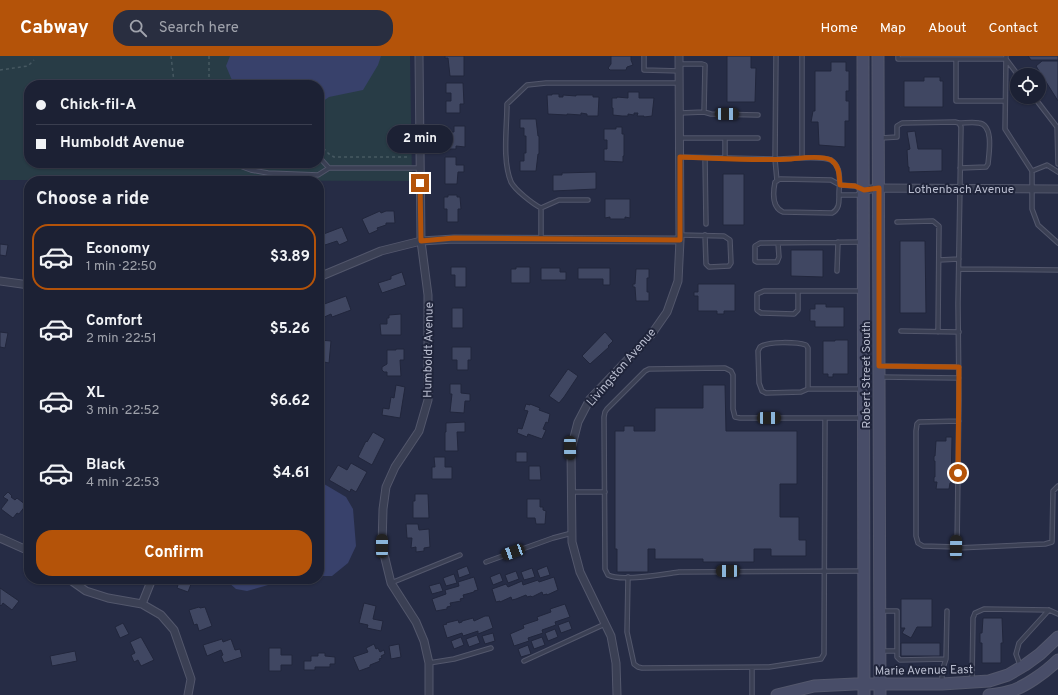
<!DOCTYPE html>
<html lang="en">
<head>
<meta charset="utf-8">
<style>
  :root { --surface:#1c2134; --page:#292e40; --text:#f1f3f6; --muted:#a0a3ac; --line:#3a3e4f; --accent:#b45309 }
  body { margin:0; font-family:Overpass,sans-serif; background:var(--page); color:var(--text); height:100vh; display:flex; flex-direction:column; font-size:15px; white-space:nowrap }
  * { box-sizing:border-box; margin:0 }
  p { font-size:13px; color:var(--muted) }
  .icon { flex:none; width:22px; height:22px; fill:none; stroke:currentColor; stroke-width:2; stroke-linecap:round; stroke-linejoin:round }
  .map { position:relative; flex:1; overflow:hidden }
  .drawer { position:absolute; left:24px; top:120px; width:300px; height:408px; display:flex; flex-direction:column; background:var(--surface); border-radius:16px; box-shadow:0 1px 3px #0004,0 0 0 1px var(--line) }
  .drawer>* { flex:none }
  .guide { position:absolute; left:24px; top:24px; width:300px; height:88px; border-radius:16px; box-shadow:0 1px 3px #0004,0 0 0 1px var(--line); display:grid; align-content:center; height:88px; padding:0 12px; background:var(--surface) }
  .buttons { position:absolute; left:1010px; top:12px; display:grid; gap:8px }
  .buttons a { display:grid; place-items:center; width:36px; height:36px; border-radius:50%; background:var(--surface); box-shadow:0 1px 3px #0004,0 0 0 1px var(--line); font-size:20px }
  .end { position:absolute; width:18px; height:18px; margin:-9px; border:5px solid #b45309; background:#fff; box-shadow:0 0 0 2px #fff }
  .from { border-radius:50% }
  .bubble { position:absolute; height:28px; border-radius:14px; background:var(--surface); box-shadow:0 1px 3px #0004,0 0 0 1px var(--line); font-size:13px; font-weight:700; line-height:28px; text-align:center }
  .car { position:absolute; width:12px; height:24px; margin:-12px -6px; border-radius:5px; box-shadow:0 0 3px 1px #0007; background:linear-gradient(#222 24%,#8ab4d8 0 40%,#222 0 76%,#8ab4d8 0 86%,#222 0) }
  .guide b { display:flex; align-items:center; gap:14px; height:38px; font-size:15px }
  .guide b+b { border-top:1px solid var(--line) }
  .guide i { width:10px; height:10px; background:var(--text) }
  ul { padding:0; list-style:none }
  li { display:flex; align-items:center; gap:12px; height:66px; margin:0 8px 6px; padding:0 4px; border:2px solid transparent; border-radius:16px }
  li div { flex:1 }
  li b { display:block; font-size:15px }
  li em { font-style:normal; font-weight:700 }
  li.current { border-color:var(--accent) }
  li>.icon { width:36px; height:36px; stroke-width:1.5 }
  h2 { padding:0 12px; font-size:18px; line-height:48px }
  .action { display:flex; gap:8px; margin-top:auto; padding:8px 12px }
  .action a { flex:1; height:46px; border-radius:16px; background:var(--accent); color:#fff; font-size:16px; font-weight:700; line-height:46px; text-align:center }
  header { display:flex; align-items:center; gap:24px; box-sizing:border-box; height:56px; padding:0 20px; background:var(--accent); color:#fff }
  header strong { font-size:19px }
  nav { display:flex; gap:22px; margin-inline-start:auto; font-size:14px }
  .search { width:280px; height:36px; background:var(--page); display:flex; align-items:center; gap:10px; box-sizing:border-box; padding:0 14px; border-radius:16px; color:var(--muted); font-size:15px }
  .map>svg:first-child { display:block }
</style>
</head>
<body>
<header>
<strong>Cabway</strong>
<div class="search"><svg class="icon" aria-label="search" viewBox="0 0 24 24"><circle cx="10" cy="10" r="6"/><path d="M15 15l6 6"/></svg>Search here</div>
<nav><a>Home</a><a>Map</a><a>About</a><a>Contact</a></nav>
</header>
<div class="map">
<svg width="1058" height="639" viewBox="0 0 1058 639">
  <rect width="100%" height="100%" fill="#262c45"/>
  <!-- green -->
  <path fill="#283c46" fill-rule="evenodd" d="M0 0H410L412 125 0 124ZM29 29H319V107H29Z"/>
  <!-- water -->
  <path fill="#38416b" d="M230 0H381L378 9 363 34 329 41 319 48V29H234L226 10Z
    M319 425 346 441 353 453 356 490 348 507 332 520H319Z
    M228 523H289L247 535 236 533 228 526Z"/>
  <!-- building -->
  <path fill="#404762" stroke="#21263c" d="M445 0H464V20H450L448 2H445Z
    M611 0H631V4L633 9 627 11 626 14H610L608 12 611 8Z
    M727 0H751V12H756L755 46H727Z
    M1028 0H1058V4H1031Z
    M1042 5H1058V45L1036 10Z
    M831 6H846V15H849V35H846V45H849V65H845V91L819 89 818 66H811L813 55H815V15H831Z
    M924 21H940V25H943V51H904V25H924Z
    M190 26H207V29H190Z
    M446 27H463L464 48H460V57H446V45H451V37H446Z
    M628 36H639V42H654L652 60 644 61V60H637L638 57H634V59L628 58V60H622L613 59V52H612V42H617V41L628 42Z
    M552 38H559V41H563V39L576 40V39H593V41H599L598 60H587V58L581 57V59L567 58V59L548 58 547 39H552Z
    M520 63H536L538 80H539V98H538L536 115H520V105H524V97H526V80H524V72H520Z
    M454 70H465V91L456 90V93H445L444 78H449V76H454Z
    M616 71H622V78H624V100H623V106L604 105V93H607V84H604V73H616Z
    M915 75 918 93H942V115L909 116V111H908L907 94 910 93 907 76Z
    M445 101H456V109H464V116H458L457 128H445Z
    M596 116V133L553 135V119H562V117Z
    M723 118H744V169H723Z
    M448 139H457V141H460L461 153H458V166H447V153H444V141H448Z
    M605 143H630V162L625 161V163H610V161L605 162Z
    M380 155 381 157 386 155H394L395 167H386V169L377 172 378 174 369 178 362 163Z
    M342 171 348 185 339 189 337 185 325 189 321 179Z
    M900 185H925L926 257H900Z
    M0 188 8 189 6 200 0 199Z
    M791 194H823V221L791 220Z
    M451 211H466V231H455V219H451Z
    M516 211H530V227H511V213H516Z
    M541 212H560V216H566V224H541Z
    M578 212H610V229H603V223H578Z
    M636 213H649V222H647V236H649V245H636L635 231H633V228H635Z
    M402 216 406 229 382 237 378 227 391 223V220Z
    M698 228H735V255H724V258H717V255H698V240H694V236H698Z
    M346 240 351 254 332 261 331 258 320 263 319 250Z
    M815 248H826V251H844V271H815V265H810V253H815Z
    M452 252H463V272H452Z
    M401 258V279H381L380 268H387V262H389V259Z
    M0 276 8 277 5 292 0 291Z
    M605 276 613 285 608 290 609 291 590 308 582 300Z
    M319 284 331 285 329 307 319 305Z
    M835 284H848V318H833V321H828V318H823V285H835Z
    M452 291H471V304H468V314H457V304H452Z
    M396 293H404V304H400L401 320H387V316H384L382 314V311L387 308V294H396Z
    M568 313 578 320 564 341 559 347 549 340Z
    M450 328H461V337L470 338V345H465L464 357 450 356 452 338H450Z
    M396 329 405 331 400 362 382 359 383 352 389 353 391 341 394 342Z
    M703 329H725L726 375H797V428H780V461H799V484H806V500H771V493H754V506H703V503H655V493H648V516H617V493H615V375H624V370H634V375H655V352H703Z
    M526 348 530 349V348L540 352 539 354 550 358 548 367 546 366 543 373 546 374 542 383 528 378 527 381 517 377 518 372 522 373 528 355 524 354Z
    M465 366V376H457L458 395H445V376H446V367Z
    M373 376 385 383 372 409 358 401 366 385 367 386Z
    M946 381H952L951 427H950L949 433H936L937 426H934V421H935V405H934V400H935L936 385H946Z
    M516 396H527V406H516Z
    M434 401H445V411H452V423H432V411H435Z
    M351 407 367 416 356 436 351 433 350 436 329 424 338 409 347 414Z
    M529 410H540L541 424H529Z
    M8 436 12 440 11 441 15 444 17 442 26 449 19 458 17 457 13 462 1 453 8 444 3 441Z
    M415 438H428L429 462H413V445H415Z
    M527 443H540V451H543V454L546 455 545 468H536L535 462H527Z
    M406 468H418L419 474 429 473 430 491 424 492V495L416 496V491L411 492 412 482H407Z
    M467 510 470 518 459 522 457 514Z
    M547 510 550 519 540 522 537 514Z
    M532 512 535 521 524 524 521 516Z
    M516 515 519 523 508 527 505 519Z
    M500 517 503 525 493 529 490 521Z
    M454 518 457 527 446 530 443 522Z
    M474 521 478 534 474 535V536L463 539 464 542 460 543 461 545 450 547 451 550 447 551V553L436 555 432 543 446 538 445 534 459 530 458 526Z
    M554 521 558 534 547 539V538L543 539 542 536 532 541 531 540 527 541 526 539 516 543 512 544 511 541 500 546V545L496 546 492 533 506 528 508 531 522 525 523 529 538 524 539 526Z
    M180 523H193L188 536 177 532Z
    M440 527 443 535 432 538 429 530Z
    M0 532 19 545 12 554 3 547 1 550 0 549Z
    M901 543H932V571H917L911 582 902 577 905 572H901Z
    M364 547 376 550 373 563 383 565 381 575 367 572 368 569 359 567Z
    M565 548 570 561 555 566 556 569 542 574 543 577 528 582 529 585 514 590 510 578 524 572 523 569 538 564 537 561 551 556 550 553Z
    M199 551 200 552 205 551 212 570 199 575 197 568 194 569 189 554Z
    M485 560H489L493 572 478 578V575L463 580 462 577 447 582 443 569 447 568 446 567 458 564 459 567 462 566V565L473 562 474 565Z
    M983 562H1002L1003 587H1001V607H982V587H980V577H982Z
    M569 565 572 573 561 577 558 569Z
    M123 567 129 578 120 582 115 571Z
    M555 573 558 581 548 585 545 577Z
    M493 577 495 585 485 588 482 580Z
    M477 579 480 587 469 591 466 583Z
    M141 581 154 604 141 610 138 604 134 606 131 599 135 597 130 586Z
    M461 581 464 589 454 593 451 585Z
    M542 581 545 589 534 593 531 585Z
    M222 583 223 586 231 583 235 594 240 593 242 601 224 607 221 600 223 599 221 594 207 600 203 589Z
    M901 587H940V600H901Z
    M374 588 376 593 378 592 380 596 384 594 385 598 381 600 382 602 379 603 380 605 370 609V611L359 615 353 601 368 596 366 592Z
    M399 588 401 601 391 603 389 590Z
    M528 589 531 598 521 601 518 593Z
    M269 592H281V599H292V609H281V615H269Z
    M75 595 77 605 52 610 50 600Z
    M318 597H325V600L335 601V608H330V611H315V614H304V605H311V600H318Z"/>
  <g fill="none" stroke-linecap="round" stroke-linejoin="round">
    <!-- lane casing -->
    <g stroke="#53576c" stroke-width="5.5">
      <path id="lane" d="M644 0V14L680 15
        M802 0V102
        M898 0V3H1006L1018 19
        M1006 0 1005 73 1032 115V153L1038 169 1058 187
        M956 3V45H1005
        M679 8H702L705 9 704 56 680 57
        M1034 41 1057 71 1058 108
        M704 56 711 58 758 59
        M959 67C965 67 973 66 979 67 994 69 989 97 988 108L986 111 960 112
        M680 82H758
        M725 82V102
        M881 82 897 81V70L902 67 955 66 959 67 961 71 958 248 959 344 957 492 1045 488 1052 486 1053 435 1058 430
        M319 101 329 112
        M680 101 775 103 776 0
        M705 102 706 168
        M232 107 251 114 268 117 318 119 329 112H420
        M1032 115 1047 109 1058 116
        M777 125 775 103C787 103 821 99 831 104 834 106 837 110 838 113 841 121 839 130 839 138 839 145 840 153 832 157L783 156C771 151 773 136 775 126L780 123 831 124 840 129 855 130 862 133
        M839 139H857L861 136
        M541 152 559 144H588
        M897 166 933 165 939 170 938 276
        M680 179 724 180 730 184 731 207 729 210 709 211 706 208 705 179
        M541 183V152C533 148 515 134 511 126 502 104 507 72 507 48L527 29 546 27H680
        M778 187 779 201 777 206H757L755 205V190L760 187 863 186
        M939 204 959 203
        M959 213 1058 214
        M837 215 838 186
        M798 235V254L794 258 761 257 757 254V238L764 235H863
        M901 275 959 276
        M880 310 959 311
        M880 321 959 322
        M808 333V292L806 289C797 286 768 285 760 291L758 295 759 327 762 335 766 337 801 336 808 333H862
        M862 362H740L735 361 733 353V319L731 315 725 312 649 313 645 315 607 353 605 356 604 361 605 513 608 519C621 526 664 518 679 516L863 515
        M571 436H605
        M957 491 923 490 918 487 916 480V375L917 368 919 366 959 365
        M486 506 553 482 572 477
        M628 521 627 576 634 608 638 611 642 612 769 611 821 603 824 598 825 362
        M391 527 460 499
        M882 555H897V595
        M882 595H897V601L900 604 946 603
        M524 605 605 568
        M429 607 454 603 491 592
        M1020 609 1016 598 1019 587 1049 554
        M972 625 973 562 975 557 984 553 1049 554 1058 558
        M942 627V615L946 603 947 555
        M752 639V612"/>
    </g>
    <!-- street casing -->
    <g stroke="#53576c" stroke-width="9">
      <path id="street" d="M419 0 421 185 428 239V344L419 375 395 411 386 431 383 453 382 490 391 527 416 566 424 585 429 607V639
        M864 134 879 132 1058 133
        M319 221 381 195 421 185 454 183 680 184
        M0 225 29 229
        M0 482 29 495
        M69 523 86 535 108 542 142 548 161 559 174 574 191 623 188 639
        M142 548 152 523
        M617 639 616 607 611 580 580 516 572 486 571 393 578 366 590 343 651 279 667 256 678 225 680 184 679 0"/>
    </g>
    <!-- secondary casing -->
    <g stroke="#53576c" stroke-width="13">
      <path id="secondary" d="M863 0 864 639
        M878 0 880 639
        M777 639 814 630 855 628H942L989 625 1008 619 1025 609 1040 598 1058 581
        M989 639C995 638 1001 638 1007 636 1023 633 1047 615 1058 604"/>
    </g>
    <!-- path -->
    <path stroke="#475962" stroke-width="1.5" stroke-dasharray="3 3" stroke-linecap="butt" d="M171 0 174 26 176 29
      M209 0V29
      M0 14 28 10 34 4
      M309 26 314 25
      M319 48 321 53 319 54
      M319 88 329 98 334 101H408"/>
    <!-- lane -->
    <use href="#lane" stroke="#3b4054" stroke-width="3.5"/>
    <!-- street -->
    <use href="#street" stroke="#3b4054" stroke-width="7"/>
    <!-- secondary -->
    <use href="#secondary" stroke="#484d68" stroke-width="11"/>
  </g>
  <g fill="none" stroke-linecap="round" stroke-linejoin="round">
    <!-- route -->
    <path stroke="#b45309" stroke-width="5" d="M420 127 421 185 454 182 680 184V101C717 102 754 105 791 103 801 102 822 99 831 104 840 110 839 120 840 129L855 130 864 134 879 132V310L959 311 958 417"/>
  </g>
  <g text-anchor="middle" stroke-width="4" stroke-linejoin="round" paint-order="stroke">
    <!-- street labels -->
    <g font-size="12" fill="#b8bcce" stroke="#1f243a">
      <text x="961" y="137">Lothenbach Avenue</text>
      <text transform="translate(428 294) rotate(-89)" y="4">Humboldt Avenue</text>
      <text transform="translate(621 311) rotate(-49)" y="4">Livingston Avenue</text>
      <text transform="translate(866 319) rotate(-90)" y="4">Robert Street South</text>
      <text transform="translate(924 614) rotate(-1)" y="4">Marie Avenue East</text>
    </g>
  </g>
</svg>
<div class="buttons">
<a><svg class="icon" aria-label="locate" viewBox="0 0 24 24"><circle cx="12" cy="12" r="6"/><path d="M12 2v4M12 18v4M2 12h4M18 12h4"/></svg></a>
</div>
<i class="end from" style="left:958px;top:417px"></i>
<i class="end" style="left:420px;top:127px"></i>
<div class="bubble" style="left:387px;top:69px;width:66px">2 min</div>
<i class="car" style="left:727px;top:58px;rotate:91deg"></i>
<i class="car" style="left:769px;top:362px;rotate:90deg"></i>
<i class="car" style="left:570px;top:392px;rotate:179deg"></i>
<i class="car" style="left:382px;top:490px;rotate:0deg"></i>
<i class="car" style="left:956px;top:491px;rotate:1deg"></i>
<i class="car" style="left:513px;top:496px;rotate:250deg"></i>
<i class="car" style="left:728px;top:515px;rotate:270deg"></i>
<div class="guide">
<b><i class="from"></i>Chick-fil-A</b>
<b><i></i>Humboldt Avenue</b>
</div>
<section class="drawer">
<h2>Choose a ride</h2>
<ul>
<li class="current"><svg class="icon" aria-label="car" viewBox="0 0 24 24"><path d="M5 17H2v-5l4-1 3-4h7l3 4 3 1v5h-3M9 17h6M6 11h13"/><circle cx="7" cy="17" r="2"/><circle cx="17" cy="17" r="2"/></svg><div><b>Economy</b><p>1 min · 22:50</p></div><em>$3.89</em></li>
<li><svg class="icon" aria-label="car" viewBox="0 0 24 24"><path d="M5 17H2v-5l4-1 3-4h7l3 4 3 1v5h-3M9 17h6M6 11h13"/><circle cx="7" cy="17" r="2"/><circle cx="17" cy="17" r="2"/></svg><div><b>Comfort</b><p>2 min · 22:51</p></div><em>$5.26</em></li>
<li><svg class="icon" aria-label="car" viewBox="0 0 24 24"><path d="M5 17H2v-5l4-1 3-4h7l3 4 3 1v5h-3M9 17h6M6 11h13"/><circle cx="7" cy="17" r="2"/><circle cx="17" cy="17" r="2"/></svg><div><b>XL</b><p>3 min · 22:52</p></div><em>$6.62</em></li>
<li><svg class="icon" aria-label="car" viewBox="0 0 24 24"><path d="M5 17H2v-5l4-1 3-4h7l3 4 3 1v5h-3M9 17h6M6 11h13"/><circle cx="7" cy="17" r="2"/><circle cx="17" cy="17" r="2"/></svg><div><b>Black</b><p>4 min · 22:53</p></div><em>$4.61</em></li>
</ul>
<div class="action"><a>Confirm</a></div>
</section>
</div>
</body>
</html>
